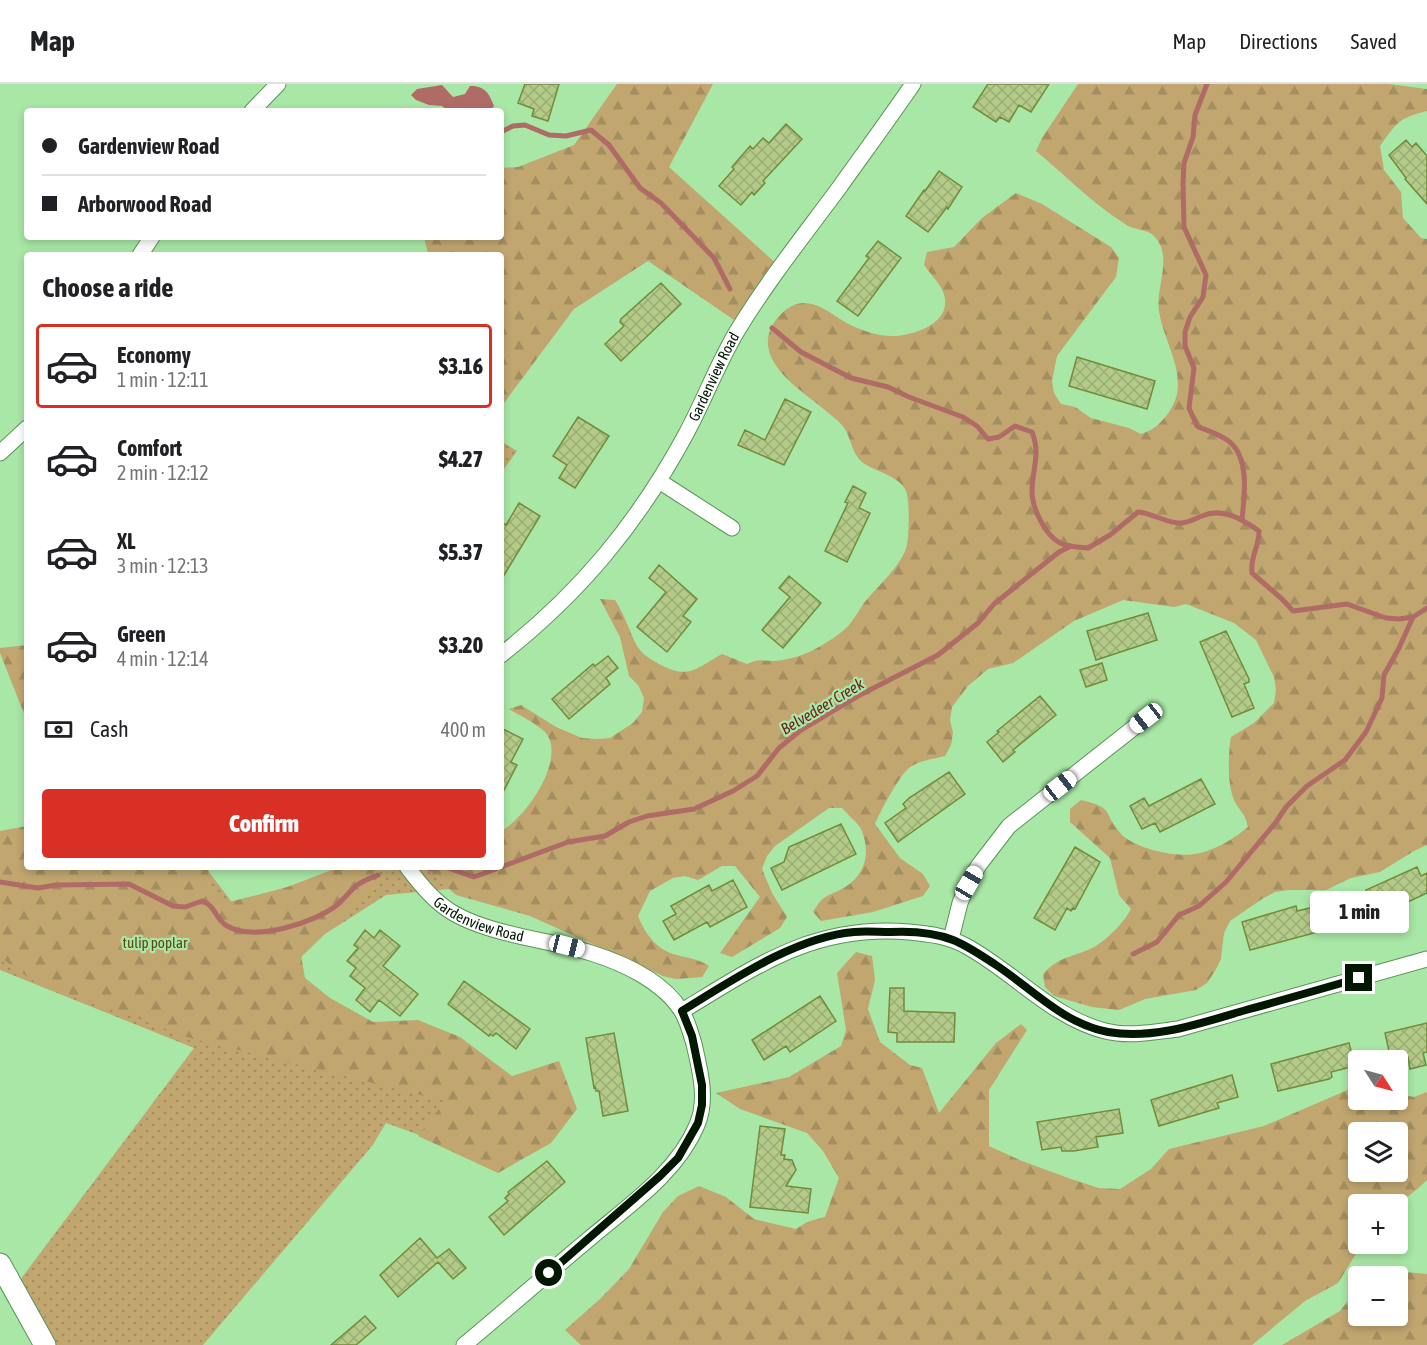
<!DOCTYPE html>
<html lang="en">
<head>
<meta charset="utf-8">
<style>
  :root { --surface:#fff; --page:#f6f6f6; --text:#202124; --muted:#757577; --line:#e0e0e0; --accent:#d93025 }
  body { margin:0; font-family:"Asap Condensed",sans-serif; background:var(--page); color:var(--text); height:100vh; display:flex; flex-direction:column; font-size:22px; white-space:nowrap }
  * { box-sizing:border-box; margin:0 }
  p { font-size:20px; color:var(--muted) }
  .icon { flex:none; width:33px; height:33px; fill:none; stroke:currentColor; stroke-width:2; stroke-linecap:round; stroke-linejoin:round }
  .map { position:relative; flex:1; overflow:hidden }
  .panel { position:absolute; left:24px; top:168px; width:480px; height:618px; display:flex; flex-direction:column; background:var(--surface); border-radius:6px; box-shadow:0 3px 9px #0003 }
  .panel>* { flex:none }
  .guide { position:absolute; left:24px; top:24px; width:480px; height:132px; border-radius:6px; box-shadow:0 3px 9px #0003; display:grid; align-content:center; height:132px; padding:0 18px; background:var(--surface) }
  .needle { width:39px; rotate:126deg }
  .tools { position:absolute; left:1348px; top:966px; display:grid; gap:12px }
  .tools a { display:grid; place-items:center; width:60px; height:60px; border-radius:6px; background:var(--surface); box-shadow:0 3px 9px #0003; font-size:30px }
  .end { position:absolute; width:27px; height:27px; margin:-14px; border:8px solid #011702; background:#fff; box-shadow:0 0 0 3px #fff }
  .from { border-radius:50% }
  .bubble { position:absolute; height:42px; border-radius:6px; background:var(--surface); box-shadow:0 3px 9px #0003; font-size:20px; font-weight:800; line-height:42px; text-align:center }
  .car { position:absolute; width:18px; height:36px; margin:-18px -9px; border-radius:8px; box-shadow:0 0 4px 2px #0007; background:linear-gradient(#fff 24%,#345 0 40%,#fff 0 76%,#345 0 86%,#fff 0) }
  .guide b { display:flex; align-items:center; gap:21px; height:57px; font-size:22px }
  .guide b+b { border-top:2px solid var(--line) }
  .guide i { width:15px; height:15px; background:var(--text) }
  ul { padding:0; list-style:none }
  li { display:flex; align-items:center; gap:18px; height:84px; margin:0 12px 9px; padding:0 6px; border:3px solid transparent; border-radius:6px }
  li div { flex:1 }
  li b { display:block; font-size:22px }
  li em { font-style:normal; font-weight:800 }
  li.on { border-color:var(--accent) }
  li>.icon { width:54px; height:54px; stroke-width:1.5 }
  h2 { padding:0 18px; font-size:27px; line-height:72px }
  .pay { display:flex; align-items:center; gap:15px; height:66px; padding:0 18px; font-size:22px }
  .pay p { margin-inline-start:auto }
  .cta { display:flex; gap:12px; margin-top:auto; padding:12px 18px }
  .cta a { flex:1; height:69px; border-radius:6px; background:var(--accent); color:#fff; font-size:24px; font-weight:800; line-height:69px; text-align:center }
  header { display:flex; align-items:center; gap:36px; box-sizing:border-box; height:84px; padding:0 30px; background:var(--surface); border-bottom:2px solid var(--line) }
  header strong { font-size:28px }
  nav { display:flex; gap:33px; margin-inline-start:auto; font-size:21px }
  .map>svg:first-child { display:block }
</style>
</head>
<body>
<header>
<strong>Map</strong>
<nav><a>Map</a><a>Directions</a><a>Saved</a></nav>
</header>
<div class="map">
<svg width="1427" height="1261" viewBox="0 0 1427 1261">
  <defs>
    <pattern id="grass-dots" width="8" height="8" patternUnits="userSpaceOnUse" patternTransform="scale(1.5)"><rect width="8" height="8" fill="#c1a670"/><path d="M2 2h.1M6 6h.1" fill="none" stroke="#a48e5f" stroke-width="1.8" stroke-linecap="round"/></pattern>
    <pattern id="forest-firs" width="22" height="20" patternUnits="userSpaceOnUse" patternTransform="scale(1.5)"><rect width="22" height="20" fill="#c1a670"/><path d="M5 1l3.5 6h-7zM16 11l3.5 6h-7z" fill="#a48e5f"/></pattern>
    <pattern id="building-cross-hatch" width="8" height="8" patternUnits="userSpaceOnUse" patternTransform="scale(1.5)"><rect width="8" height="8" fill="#b4ca89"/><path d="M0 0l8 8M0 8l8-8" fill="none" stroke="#99ad75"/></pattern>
  </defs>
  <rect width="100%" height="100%" fill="#a8e7a5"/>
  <!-- grass -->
  <path fill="url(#grass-dots)" d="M501 357 517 367 501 389Z
    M0 756 27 783 206 784 234 821 345 783H437L449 805 386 811 325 850 298 876 305 905 468 993 466 1068 386 1039 372 1062 203 1261H55L14 1204 194 964 0 886Z"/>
  <!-- forest -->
  <path fill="url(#forest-firs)" fill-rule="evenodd" d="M617 0H713L669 83 780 183 737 238 648 177 574 225 501 323V171H430L428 170 424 153H501V84L518 83 574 61Z
    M1078 0H1389L1427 5V27C1399 34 1397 38 1380 62L1384 86 1401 108 1403 134 1421 154 1427 155V761L1414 767 1380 788 1351 794 1326 806H1288L1275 808 1262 815 1230 837 1224 849 1221 875 1215 887 1207 899 1196 906 1145 915 1119 926 1092 923 1054 912 1045 903 1043 890C1058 873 1070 874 1090 865 1104 859 1124 839 1131 825L1119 811 1110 774 1070 738V725L1081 716C1116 724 1102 729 1121 750 1135 765 1180 775 1200 769 1217 765 1235 754 1248 743 1245 729 1241 729 1235 718 1227 703 1228 670 1231 653L1254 639 1274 619 1276 606 1274 593 1256 556 1234 539 1186 520 1174 523 1123 516 1074 537 1013 579 988 585 968 602 952 623 950 636 953 649 951 661 945 672C934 675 919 676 909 684 899 692 880 728 875 740L900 774 923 790 930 802 923 812 873 828 821 837 813 828C824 809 828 813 845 803 866 790 871 768 861 745 857 738 847 730 842 724H829L775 762 767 772 762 785 772 809 787 833 780 844 732 873 720 869 760 813 735 782H722L698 796 685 792 673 794 650 807 638 832C645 849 655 864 673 870 686 874 697 874 709 882L702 893 676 895 663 892 530 832 456 811 424 783H501V747C525 735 568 674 545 648 537 640 519 631 509 625L521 621 556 643 582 654 596 655 610 654 633 639 642 628 644 614 638 601 629 592 620 553 600 515 615 516C625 531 629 547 637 562 642 570 650 575 659 580 689 596 695 585 722 570L747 580C761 574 759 577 773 577 791 576 808 570 824 560 832 555 843 548 849 541 855 534 859 526 864 519 877 503 903 480 907 461 909 450 910 416 906 407 899 392 877 388 865 380 852 372 852 357 845 345 839 335 811 316 801 307 786 295 766 276 768 255 770 238 787 219 804 219 818 219 829 228 840 235 856 245 877 253 896 252 915 250 948 240 945 215 944 203 931 191 924 181L927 168 954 163 982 134 1016 109 1042 120 1111 163 1119 174 1116 193 1057 272 1052 297 1054 309 1061 320 1075 323 1091 334 1129 344 1141 350C1154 346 1161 339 1169 328 1192 295 1164 261 1159 227 1155 203 1174 173 1154 152 1148 145 1133 146 1125 140 1093 120 1065 91 1036 67L1042 54Z
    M27 561V637L0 569V564Z
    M27 742V783H209C206 803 211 806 225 819L288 803 339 783H374V804L363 818 327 846 301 871 305 894 330 914 373 938 418 936 460 953 512 992 559 977 577 1025 551 1059 498 1089 418 1052 445 1017 186 953 129 931 39 901 0 873V747Z
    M856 868 872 872 875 896 868 925 880 958 910 981 922 984 939 1029 996 959 1021 940 1027 946 989 1006V1062L1022 1077 1071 1095 1099 1104 1120 1105 1151 1085 1169 1065 1264 1042 1352 1004 1359 1005V1016H1398V1010L1414 1013 1427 1008V1096C1398 1123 1398 1120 1359 1120V1160H1362L1338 1199 1305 1217 1252 1261H581L565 1246 601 1214 629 1185 663 1128 678 1112 699 1102 726 1113 754 1135 796 1145 807 1138 825 1133 839 1094 823 1067 807 1049 740 1025 716 1009 789 993 841 962 846 946 837 889ZM1398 1048V1088H1359V1048Z
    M1406 1188 1427 1190V1261H1282L1340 1227 1359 1203V1232H1398V1192H1382Z"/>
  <!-- water -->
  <path fill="#b06b67" d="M442 1 453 13 465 10 470 2C485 2 489 9 494 22L490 27H449L442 22 429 21 416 16 411 11 417 5Z"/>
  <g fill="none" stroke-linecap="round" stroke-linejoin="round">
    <!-- stream -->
    <path stroke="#b06b67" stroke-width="5" d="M1207 0 1195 31 1193 53 1184 79 1183 100 1184 143 1206 191 1203 213 1190 233 1185 248V262L1194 284 1189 324 1197 342C1207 347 1223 351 1231 359 1250 377 1244 413 1242 436
      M501 48 513 42 525 41 549 51 566 52 591 46 609 61 640 104 661 119 714 174 730 205
      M772 244 801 268 851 294 888 303 909 313 963 333 977 342 988 355 999 353 1015 342 1032 348C1041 371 1032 385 1032 407 1032 424 1045 451 1060 459 1068 463 1079 463 1088 464L1110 451 1138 428C1153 429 1165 439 1180 439 1189 439 1194 435 1202 432 1222 423 1242 435 1259 447 1259 464 1250 472 1252 489L1283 516 1293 527 1347 520 1386 534 1399 535 1413 533 1427 524
      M430 785 445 783 474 793 568 758 605 752 629 738 647 732 694 725 733 707 757 692 779 664 801 646 858 612 938 571 978 539 994 520 1059 468 1071 462
      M0 798 38 804 56 801 129 800 173 822 185 823 202 817C215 821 216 836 227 842 255 858 314 839 337 821 344 815 350 807 357 801 363 797 371 794 378 791
      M1133 870 1157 858 1179 831 1199 822 1226 798 1276 738 1286 723 1307 702 1345 676 1366 648 1382 614 1384 591 1399 564 1413 533"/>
  </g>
  <!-- building -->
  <path fill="url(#building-cross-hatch)" stroke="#738b3b" stroke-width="1.5" d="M525 0H559L548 37 532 32 534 25 518 19Z
    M988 0H1049L1031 28 1019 21 1009 38 1000 33 996 38 973 23Z
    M786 40 802 55 763 97 765 99 754 111 752 108 741 121 719 102 734 85 732 83 750 62 753 65 763 54 769 59Z
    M1406 56 1412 63 1416 59 1427 72V120L1405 95 1406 94 1389 71Z
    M939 87 962 103 948 125 947 123 928 148 906 132 924 106 925 107Z
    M878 157 901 174 858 232 837 217 869 174 866 172Z
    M661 199 681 220 621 277 605 260 624 242 620 238 621 235Z
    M1077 273 1155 297 1147 325 1069 302Z
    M785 315 811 328 784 381 738 361 745 346 765 356Z
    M578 333 609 352 575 404 559 394 567 381 553 372Z
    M853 402 866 409 859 424 870 429 847 478 825 467 848 419 845 418Z
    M519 419 540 432 501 496V438L506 441Z
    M659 481 697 515 683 532 691 538 667 568 637 543 666 508 649 494Z
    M789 492 821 519 783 564 762 546 790 513 779 504Z
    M1148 529 1157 556 1096 576 1087 547Z
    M1226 547 1249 595V598L1244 600 1254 624 1232 633 1200 558Z
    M608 572 618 584 606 594 610 600 569 635 552 615 593 580 595 582Z
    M1102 579 1107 596 1086 603 1080 586Z
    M1040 612 1056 631 1013 666 1015 668 1003 678 987 658 999 648 997 647Z
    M501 644 523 655 511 678 517 681 501 712Z
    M949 688 965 710 898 758 885 739 906 724 903 720 909 714Z
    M1201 695 1215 720 1160 748 1155 739 1142 745 1130 722 1144 714 1149 722Z
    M841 740 856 770 782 806 771 784 784 778 789 763Z
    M1075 763 1100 778 1075 825 1073 824 1071 827 1067 824 1055 846 1034 834Z
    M1417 783 1421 792 1427 789V809L1378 832 1366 806Z
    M733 796 747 823 710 843 707 838 674 856 663 837 676 830 671 822 709 801 712 807Z
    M1323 821 1329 845 1250 866 1242 838 1296 822 1297 827Z
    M365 846 374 854 380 846 400 862 383 882 418 910 400 932 379 916 370 928 356 916 365 904 350 892 356 884 347 877 358 864 354 861Z
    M464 897 530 945 516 965 496 949 493 952 490 950 489 952 448 920Z
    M890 904H904V927L955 929 954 958H897V949L888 948Z
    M820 912 836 937 790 968 786 962 764 976 752 956Z
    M1427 939V968L1423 969 1426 981 1410 985 1408 973 1391 976 1385 949Z
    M614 949 628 1027 603 1032 599 1007H596L595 1003 594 1004 586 954Z
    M1349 959 1355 982 1331 988 1332 993 1329 995 1278 1007 1271 980Z
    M1232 991 1238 1013 1217 1019 1219 1024 1159 1042 1151 1016Z
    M1119 1025 1123 1049 1096 1053 1098 1063 1074 1067H1062L1061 1063 1042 1066 1037 1038Z
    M760 1042 785 1045 781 1071H785L784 1075 792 1076 796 1086 786 1102 811 1105 808 1129 750 1123Z
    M547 1077 565 1098 504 1151 489 1133 508 1117 505 1114 509 1110 508 1108Z
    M420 1154 437 1174 449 1165 466 1184 453 1195 438 1178 398 1213 380 1191Z
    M365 1232 376 1244 356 1261H331Z"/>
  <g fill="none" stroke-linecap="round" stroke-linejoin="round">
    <!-- street casing -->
    <g stroke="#589457" stroke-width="17">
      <g id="street">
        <path d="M252 27 278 0"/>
        <path d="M140 171 152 153"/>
        <path d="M0 369 27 344"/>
        <path d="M659 397 732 444"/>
        <path id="s1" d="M501 571C580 509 638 439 686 350 705 315 718 278 739 244 769 195 805 150 839 104 864 69 889 35 913 0"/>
        <path id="s2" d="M407 783C421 801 435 819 455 830 492 851 550 856 591 869 623 879 662 897 681 926 687 935 691 950 694 960 700 986 708 1016 697 1041 677 1089 628 1122 589 1155 547 1190 506 1226 464 1261"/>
        <path d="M951 855 960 819 968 799 979 781 1009 742 1146 634"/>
        <path d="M682 927C758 881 815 840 909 848 929 850 948 852 966 862 1014 888 1051 933 1105 947 1129 953 1154 948 1178 945L1427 875"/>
      </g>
    </g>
    <!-- secondary casing -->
    <g stroke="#589457" stroke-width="23">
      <path id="secondary" d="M0 1180 45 1261"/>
    </g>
    <!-- street -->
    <use href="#street" stroke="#fff" stroke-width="15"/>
    <!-- secondary -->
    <use href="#secondary" stroke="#fff" stroke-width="21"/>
  </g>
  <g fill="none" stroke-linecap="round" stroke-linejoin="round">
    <!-- route -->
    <path stroke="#011702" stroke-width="8" d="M549 1189 660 1092 678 1074 698 1039 702 1021V1001L692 952 682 927C731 897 795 853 854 848 865 847 878 848 890 848 910 847 933 848 953 856 968 862 982 872 996 881 1031 904 1064 940 1108 948 1154 956 1201 939 1246 926 1283 916 1321 905 1359 894"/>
  </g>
  <g text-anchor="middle" stroke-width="4.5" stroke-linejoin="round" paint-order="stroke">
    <!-- street labels -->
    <g font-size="15" fill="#011702" stroke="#a8e7a5">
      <text dy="5" stroke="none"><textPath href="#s1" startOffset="354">Gardenview Road</textPath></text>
      <text dy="5" stroke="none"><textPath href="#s2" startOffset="92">Gardenview Road</textPath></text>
    </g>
    <!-- park labels -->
    <g font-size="15" fill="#5e4716" stroke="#a8e7a5">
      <text x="155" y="864">tulip poplar</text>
    </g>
    <!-- water labels -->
    <g font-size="16" font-style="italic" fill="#701a1d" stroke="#a8e7a5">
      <text transform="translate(822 622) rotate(-31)" y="6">Belvedeer Creek</text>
    </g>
  </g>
</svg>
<div class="tools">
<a><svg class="needle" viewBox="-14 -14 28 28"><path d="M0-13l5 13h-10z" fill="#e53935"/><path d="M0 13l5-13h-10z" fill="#757577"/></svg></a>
<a><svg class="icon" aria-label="layers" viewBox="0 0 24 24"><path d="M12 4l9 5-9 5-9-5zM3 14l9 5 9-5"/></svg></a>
<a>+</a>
<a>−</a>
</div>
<i class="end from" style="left:549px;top:1189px"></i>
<i class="end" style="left:1359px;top:894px"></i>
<div class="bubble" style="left:1310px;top:807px;width:99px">1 min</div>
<i class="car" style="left:1146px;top:634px;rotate:232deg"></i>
<i class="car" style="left:1060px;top:702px;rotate:52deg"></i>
<i class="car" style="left:969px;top:799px;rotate:30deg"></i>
<i class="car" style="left:567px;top:862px;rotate:104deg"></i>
<div class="guide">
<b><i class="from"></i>Gardenview Road</b>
<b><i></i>Arborwood Road</b>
</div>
<section class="panel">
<h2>Choose a ride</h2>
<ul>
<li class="on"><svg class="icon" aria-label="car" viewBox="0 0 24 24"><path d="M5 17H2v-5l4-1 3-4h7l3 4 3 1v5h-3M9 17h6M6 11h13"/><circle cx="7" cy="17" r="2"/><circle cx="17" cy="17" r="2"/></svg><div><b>Economy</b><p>1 min · 12:11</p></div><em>$3.16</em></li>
<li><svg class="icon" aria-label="car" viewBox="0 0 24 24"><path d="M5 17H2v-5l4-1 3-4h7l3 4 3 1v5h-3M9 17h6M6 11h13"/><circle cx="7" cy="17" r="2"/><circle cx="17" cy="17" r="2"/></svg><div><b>Comfort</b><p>2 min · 12:12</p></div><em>$4.27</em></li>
<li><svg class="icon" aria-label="car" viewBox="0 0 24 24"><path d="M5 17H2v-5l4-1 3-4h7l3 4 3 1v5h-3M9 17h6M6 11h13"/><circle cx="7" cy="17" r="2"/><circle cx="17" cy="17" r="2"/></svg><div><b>XL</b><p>3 min · 12:13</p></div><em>$5.37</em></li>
<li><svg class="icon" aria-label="car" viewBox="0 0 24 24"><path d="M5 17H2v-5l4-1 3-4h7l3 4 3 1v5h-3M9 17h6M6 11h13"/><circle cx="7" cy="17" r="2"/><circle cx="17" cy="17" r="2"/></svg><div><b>Green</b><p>4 min · 12:14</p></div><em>$3.20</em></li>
</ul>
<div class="pay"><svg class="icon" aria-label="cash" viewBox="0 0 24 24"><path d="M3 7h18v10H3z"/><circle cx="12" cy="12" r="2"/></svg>Cash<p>400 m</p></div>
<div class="cta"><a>Confirm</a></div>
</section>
</div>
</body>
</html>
